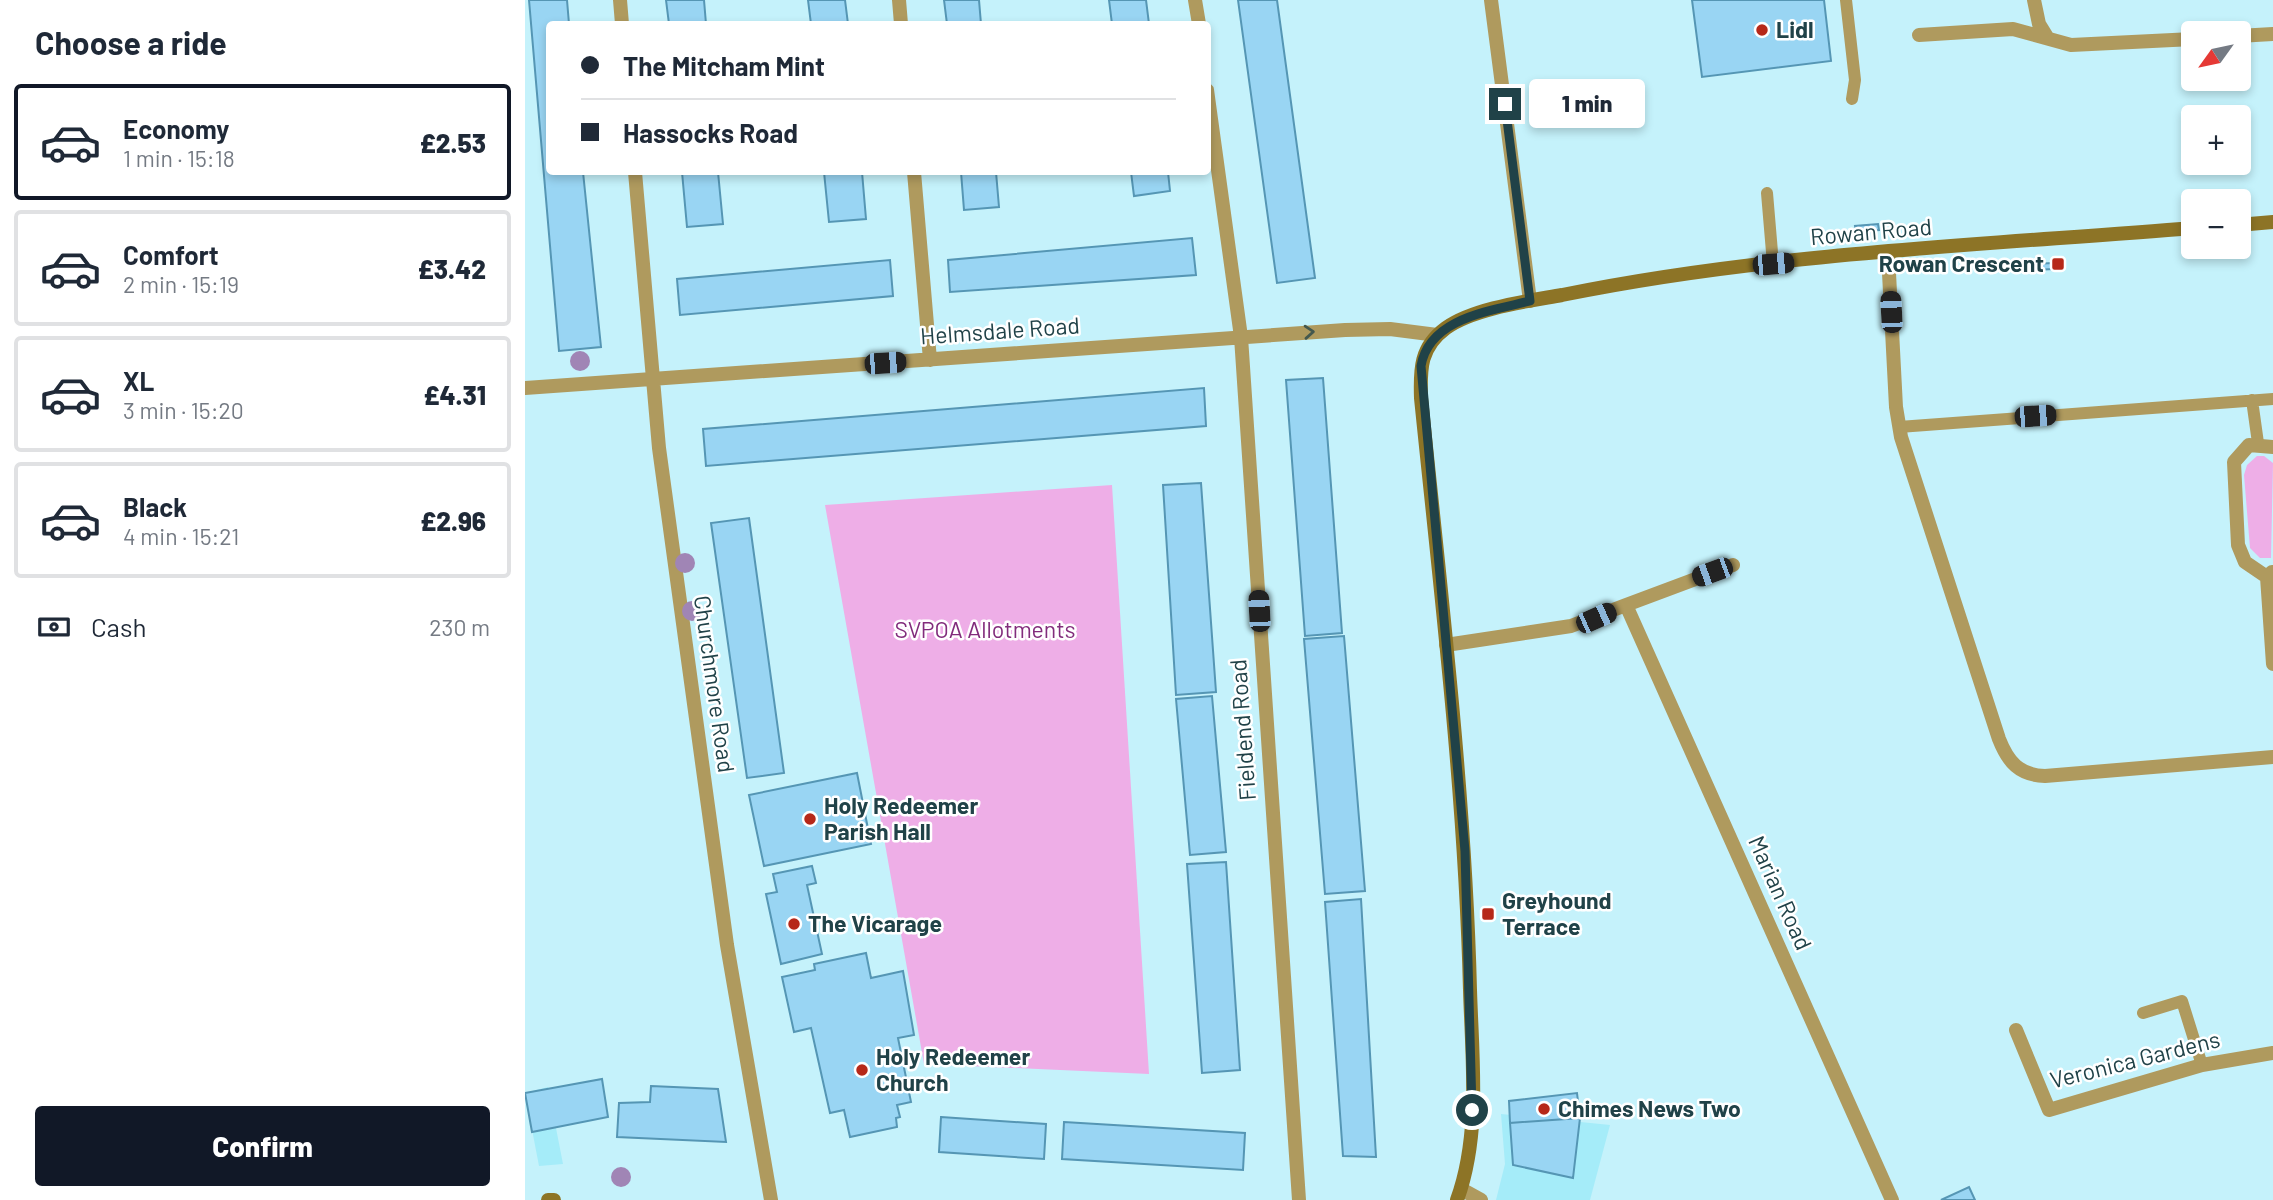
<!DOCTYPE html>
<html lang="en">
<head>
<meta charset="utf-8">
<style>
  :root { --surface:#fff; --page:#f6f6f7; --text:#1f2937; --muted:#747a83; --line:#e0e1e3; --accent:#111827 }
  body { margin:0; font-family:Barlow,sans-serif; background:var(--page); color:var(--text); height:100vh; display:flex; flex-direction:column; font-size:26px; white-space:nowrap }
  * { box-sizing:border-box; margin:0 }
  p { font-size:23px; color:var(--muted) }
  .icon { flex:none; width:38px; height:38px; fill:none; stroke:currentColor; stroke-width:2; stroke-linecap:round; stroke-linejoin:round }
  .map { position:relative; flex:1; overflow:hidden }
  .sheet { display:flex; flex-direction:column; background:var(--surface); width:525px }
  .sheet>* { flex:none }
  .guide { position:absolute; left:21px; top:21px; width:665px; height:154px; border-radius:7px; box-shadow:0 4px 10px #0003; display:grid; align-content:center; height:154px; padding:0 35px; background:var(--surface) }
  .needle { width:46px; rotate:237deg }
  .fabs { position:absolute; left:1656px; top:21px; display:grid; gap:14px }
  .fabs a { display:grid; place-items:center; width:70px; height:70px; border-radius:7px; background:var(--surface); box-shadow:0 4px 10px #0003; font-size:35px }
  .end { position:absolute; width:32px; height:32px; margin:-16px; border:9px solid #204248; background:#fff; box-shadow:0 0 0 4px #fff }
  .from { border-radius:50% }
  .bubble { position:absolute; height:49px; border-radius:7px; background:var(--surface); box-shadow:0 4px 10px #0003; font-size:23px; font-weight:800; line-height:49px; text-align:center }
  .car { position:absolute; width:21px; height:42px; margin:-21px -10px; border-radius:9px; box-shadow:0 0 5px 2px #0007; background:linear-gradient(#222 24%,#8ab4d8 0 40%,#222 0 76%,#8ab4d8 0 86%,#222 0) }
  .guide b { display:flex; align-items:center; gap:24px; height:66px; font-size:26px }
  .guide b+b { border-top:2px solid var(--line) }
  .guide i { width:18px; height:18px; background:var(--text) }
  ul { padding:0; list-style:none }
  li { display:flex; align-items:center; gap:21px; height:116px; margin:0 14px 10px; padding:0 21px; border:4px solid var(--line); border-radius:7px }
  li div { flex:1 }
  li b { display:block; font-size:26px }
  li em { font-style:normal; font-weight:800 }
  li.current { border-color:var(--accent) }
  li>.icon { width:63px; height:63px; stroke-width:1.5 }
  h2 { padding:0 35px; font-size:32px; line-height:84px }
  .pay { display:flex; align-items:center; gap:18px; height:77px; padding:0 35px; font-size:26px }
  .pay p { margin-inline-start:auto }
  .primary-button { display:flex; gap:14px; margin-top:auto; padding:14px 35px }
  .primary-button a { flex:1; height:80px; border-radius:7px; background:var(--accent); color:#fff; font-size:28px; font-weight:800; line-height:80px; text-align:center }
  main { display:flex; flex:1; min-height:0 }
  .map>svg:first-child { display:block }
</style>
</head>
<body>
<main>
<section class="sheet">
<h2>Choose a ride</h2>
<ul>
<li class="current"><svg class="icon" aria-label="car" viewBox="0 0 24 24"><path d="M5 17H2v-5l4-1 3-4h7l3 4 3 1v5h-3M9 17h6M6 11h13"/><circle cx="7" cy="17" r="2"/><circle cx="17" cy="17" r="2"/></svg><div><b>Economy</b><p>1 min · 15:18</p></div><em>£2.53</em></li>
<li><svg class="icon" aria-label="car" viewBox="0 0 24 24"><path d="M5 17H2v-5l4-1 3-4h7l3 4 3 1v5h-3M9 17h6M6 11h13"/><circle cx="7" cy="17" r="2"/><circle cx="17" cy="17" r="2"/></svg><div><b>Comfort</b><p>2 min · 15:19</p></div><em>£3.42</em></li>
<li><svg class="icon" aria-label="car" viewBox="0 0 24 24"><path d="M5 17H2v-5l4-1 3-4h7l3 4 3 1v5h-3M9 17h6M6 11h13"/><circle cx="7" cy="17" r="2"/><circle cx="17" cy="17" r="2"/></svg><div><b>XL</b><p>3 min · 15:20</p></div><em>£4.31</em></li>
<li><svg class="icon" aria-label="car" viewBox="0 0 24 24"><path d="M5 17H2v-5l4-1 3-4h7l3 4 3 1v5h-3M9 17h6M6 11h13"/><circle cx="7" cy="17" r="2"/><circle cx="17" cy="17" r="2"/></svg><div><b>Black</b><p>4 min · 15:21</p></div><em>£2.96</em></li>
</ul>
<div class="pay"><svg class="icon" aria-label="cash" viewBox="0 0 24 24"><path d="M3 7h18v10H3z"/><circle cx="12" cy="12" r="2"/></svg>Cash<p>230 m</p></div>
<div class="primary-button"><a>Confirm</a></div>
</section>
<div class="map">
<svg width="1748" height="1200" viewBox="0 0 1748 1200">
  <rect width="100%" height="100%" fill="#c5f2fb"/>
  <!-- built -->
  <path fill="#a5ecf9" d="M23 1087 38 1164 14 1166 0 1093Z
    M976 1114 1085 1125 1065 1200H971L980 1164Z"/>
  <!-- green -->
  <path fill="#eeaee7" d="M1732 456H1739L1748 463 1746 558H1735L1725 548 1719 475 1722 465Z
    M587 485 624 1074 399 1064 300 505Z"/>
  <!-- building -->
  <path fill="#99d5f3" stroke="#5596b4" stroke-width="2" d="M4 0H42L44 24H24V172H58L76 347 34 351Z
    M141 0H179L181 24H144Z
    M283 0H320L323 24H286Z
    M419 0H454L456 24H422Z
    M584 0H621L624 24H587Z
    M713 0H752L790 278 752 283Z
    M1167 0H1299L1306 61 1177 77Z
    M157 172H193L198 224 162 227Z
    M299 172H337L341 219 304 222Z
    M436 172H471L474 207 439 210Z
    M606 172H643L645 191 609 196Z
    M1353 224 1354 230 1331 232 1330 226Z
    M667 238 671 275 425 292 423 260Z
    M365 260 368 296 155 315 152 279Z
    M1528 263 1529 269 1507 270 1506 264Z
    M798 378 817 633 780 636 761 380Z
    M679 388 681 426 181 466 178 429Z
    M676 483 691 692 651 695 638 485Z
    M224 518 259 773 222 778 186 523Z
    M819 636 840 891 800 894 779 639Z
    M687 696 701 852 665 855 651 699Z
    M332 773 346 844 239 866 224 795Z
    M701 862 715 1070 677 1073 662 864Z
    M287 866 291 883 282 885 297 954 256 964 241 894 252 892 248 874Z
    M836 899 851 1157 818 1156 800 902Z
    M341 953 346 978 378 971 389 1035 373 1038 386 1102 372 1105 375 1117 371 1118 372 1127 325 1137 319 1110 305 1113 286 1028 269 1032 257 977 290 970 289 964Z
    M77 1079 83 1117 7 1132 0 1093Z
    M126 1086 193 1089 201 1142 92 1137 94 1103 125 1102Z
    M1052 1093 1055 1118 985 1123 984 1101Z
    M416 1117 521 1124 519 1159 414 1152Z
    M1055 1118 1048 1178 988 1165 985 1123Z
    M539 1122 720 1133 718 1170 537 1159Z
    M1444 1187 1450 1200H1416Z"/>
  <g fill="none" stroke-linecap="round" stroke-linejoin="round">
    <!-- service -->
    <path stroke="#af9a5e" stroke-width="12" d="M1321 0 1330 80 1327 99
      M1242 193 1248 264
      M1727 400 1733 443
      M1374 427 1748 399
      M1618 1013 1657 1001 1677 1065"/>
    <!-- minor -->
    <path stroke="#af9a5e" stroke-width="14" d="M95 0 97 24
      M374 0 376 24
      M670 0 674 24
      M966 0 1005 301
      M1509 0 1514 24 1522 37
      M1394 35 1488 29 1546 45 1668 39
      M1713 36 1748 34
      M682 90 716 337 774 1200
      M110 172 134 448 202 945 246 1200
      M389 172 405 360
      M1363 254 1371 407 1376 437 1474 739C1483 762 1494 775 1520 776L1748 757
      M0 388 820 330 865 329 912 335
      M1747 572 1742 577 1748 664
      M1742 577 1720 562 1713 545 1709 462 1724 445 1748 447
      M1101 605 1208 565
      M921 645 1046 626 1101 605 1367 1200
      M1491 1030 1524 1110 1677 1065 1748 1053
      M936 1189 956 1200"/>
    <!-- secondary -->
    <path stroke="#8d7426" stroke-width="14" d="M1713 225 1748 222
      M23 1200H29
      M932 1200C956 1134 947 1059 945 990 940 792 916 595 896 398 895 369 895 347 921 328 949 308 1004 301 1037 295 1242 253 1460 245 1668 228"/>
  </g>
  <!-- trees -->
  <g fill="#a085b5">
    <circle cx="55" cy="361" r="10"/>
    <circle cx="160" cy="563" r="10"/>
    <circle cx="167" cy="611" r="10"/>
    <circle cx="96" cy="1177" r="10"/>
  </g>
  <!-- one-way arrows -->
  <defs><path id="oneway-chevron" d="M-2-3.5L2.5 0L-2 3.5" fill="none" stroke-width="1.6" stroke-linecap="round" stroke-linejoin="round" transform="scale(1.75)"/></defs>
  <use stroke="#44584e" href="#oneway-chevron" transform="translate(784 332) rotate(-4)"/>
  <g fill="none" stroke-linecap="round" stroke-linejoin="round">
    <!-- route -->
    <path stroke="#204248" stroke-width="9" d="M947 1110 940 851 896 366C904 318 965 311 1005 301L980 104"/>
  </g>
  <!-- markers -->
  <g fill="#b62819" stroke="#fff" stroke-width="2.5">
    <circle cx="1237" cy="30" r="7"/>
    <rect x="1526" y="257" width="14" height="14" rx="3.5"/>
    <circle cx="285" cy="819" r="7"/>
    <rect x="956" y="907" width="14" height="14" rx="3.5"/>
    <circle cx="269" cy="924" r="7"/>
    <circle cx="337" cy="1070" r="7"/>
    <circle cx="1019" cy="1109" r="7"/>
  </g>
  <g text-anchor="middle" stroke-width="5" stroke-linejoin="round" paint-order="stroke">
    <!-- poi labels -->
    <g font-size="23" font-weight="bold" fill="#204248" stroke="#fff" text-anchor="start">
      <text x="1251" y="38">Lidl</text>
      <text x="1519" y="272" text-anchor="end">Rowan Crescent</text>
      <text x="299" y="814">Holy Redeemer<tspan x="299" dy="26">Parish Hall</tspan></text>
      <text x="977" y="909">Greyhound<tspan x="977" dy="26">Terrace</tspan></text>
      <text x="283" y="932">The Vicarage</text>
      <text x="351" y="1065">Holy Redeemer<tspan x="351" dy="26">Church</tspan></text>
      <text x="1033" y="1117">Chimes News Two</text>
    </g>
    <!-- street labels -->
    <g font-size="23" fill="#204248" stroke="#fff">
      <text transform="translate(1346 232) rotate(-5)" y="8">Rowan Road</text>
      <text transform="translate(475 331) rotate(-4)" y="8">Helmsdale Road</text>
      <text transform="translate(189 684) rotate(82)" y="8">Churchmore Road</text>
      <text transform="translate(718 730) rotate(-94)" y="8">Fieldend Road</text>
      <text transform="translate(1255 893) rotate(66)" y="8">Marian Road</text>
      <text transform="translate(1610 1060) rotate(-14)" y="8">Veronica Gardens</text>
    </g>
    <!-- park labels -->
    <g font-size="23" fill="#822c7c" stroke="#fff">
      <text x="460" y="638">SVPOA Allotments</text>
    </g>
  </g>
</svg>
<div class="fabs">
<a><svg class="needle" viewBox="-14 -14 28 28"><path d="M0-13l5 13h-10z" fill="#e53935"/><path d="M0 13l5-13h-10z" fill="#747a83"/></svg></a>
<a>+</a>
<a>−</a>
</div>
<i class="end from" style="left:947px;top:1110px"></i>
<i class="end" style="left:980px;top:104px"></i>
<div class="bubble" style="left:1004px;top:79px;width:116px">1 min</div>
<i class="car" style="left:1248px;top:264px;rotate:85deg"></i>
<i class="car" style="left:1366px;top:312px;rotate:357deg"></i>
<i class="car" style="left:360px;top:363px;rotate:86deg"></i>
<i class="car" style="left:1510px;top:416px;rotate:86deg"></i>
<i class="car" style="left:1187px;top:572px;rotate:250deg"></i>
<i class="car" style="left:734px;top:611px;rotate:357deg"></i>
<i class="car" style="left:1071px;top:618px;rotate:66deg"></i>
<div class="guide">
<b><i class="from"></i>The Mitcham Mint</b>
<b><i></i>Hassocks Road</b>
</div>
</div>
</main>
</body>
</html>
